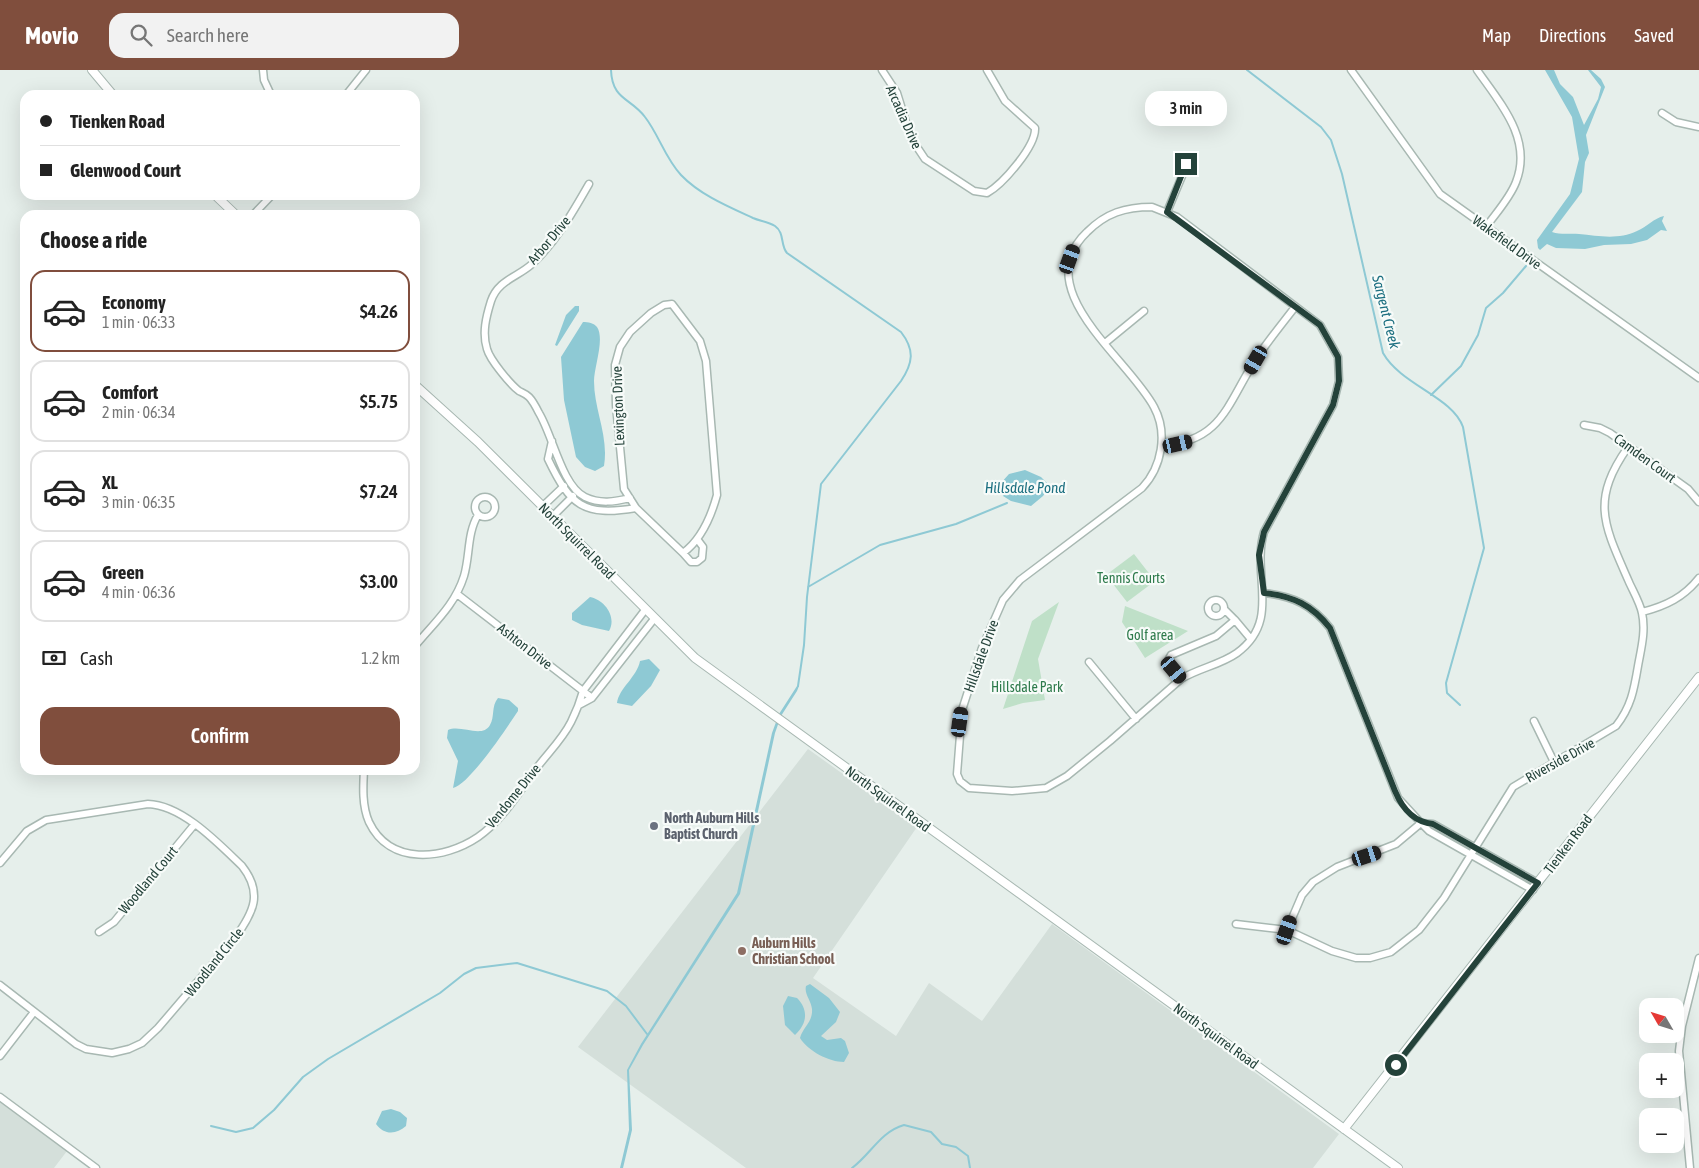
<!DOCTYPE html>
<html lang="en">
<head>
<meta charset="utf-8">
<style>
  :root { --surface:#fff; --page:#f2f2f2; --text:#222; --muted:#767676; --line:#e0e0e0; --accent:#804e3d }
  body { margin:0; font-family:"Asap Condensed",sans-serif; background:var(--page); color:var(--text); height:100vh; display:flex; flex-direction:column; font-size:19px; white-space:nowrap }
  * { box-sizing:border-box; margin:0 }
  p { font-size:16px; color:var(--muted) }
  .icon { flex:none; width:28px; height:28px; fill:none; stroke:currentColor; stroke-width:2; stroke-linecap:round; stroke-linejoin:round }
  .map { position:relative; flex:1; overflow:hidden }
  .drawer { position:absolute; left:20px; top:140px; width:400px; height:565px; display:flex; flex-direction:column; background:var(--surface); border-radius:15px; box-shadow:0 5px 20px #0002 }
  .drawer>* { flex:none }
  .guide { position:absolute; left:20px; top:20px; width:400px; height:110px; border-radius:15px; box-shadow:0 5px 20px #0002; display:grid; align-content:center; height:110px; padding:0 20px; background:var(--surface) }
  .needle { width:32px; rotate:309deg }
  .tools { position:absolute; left:1639px; top:928px; display:grid; gap:10px }
  .tools a { display:grid; place-items:center; width:45px; height:45px; border-radius:10px; background:var(--surface); box-shadow:0 5px 20px #0002; font-size:25px }
  .end { position:absolute; width:22px; height:22px; margin:-11px; border:6px solid #24423a; background:#fff; box-shadow:0 0 0 2px #fff }
  .from { border-radius:50% }
  .bubble { position:absolute; height:35px; border-radius:15px; background:var(--surface); box-shadow:0 5px 20px #0002; font-size:16px; font-weight:600; line-height:35px; text-align:center }
  .car { position:absolute; width:15px; height:30px; margin:-15px -8px; border-radius:6px; box-shadow:0 0 4px 1px #0007; background:linear-gradient(#222 24%,#8ab4d8 0 40%,#222 0 76%,#8ab4d8 0 86%,#222 0) }
  .guide b { display:flex; align-items:center; gap:18px; height:48px; font-size:19px }
  .guide b+b { border-top:1px solid var(--line) }
  .guide i { width:12px; height:12px; background:var(--text) }
  ul { padding:0; list-style:none }
  li { display:flex; align-items:center; gap:15px; height:82px; margin:0 10px 8px; padding:0 10px; border:2px solid var(--line); border-radius:15px }
  li div { flex:1 }
  li b { display:block; font-size:19px }
  li em { font-style:normal; font-weight:600 }
  li.active { border-color:var(--accent) }
  li>.icon { width:45px; height:45px; stroke-width:1.5 }
  h2 { padding:0 20px; font-size:22px; line-height:60px }
  .pay { display:flex; align-items:center; gap:12px; height:55px; padding:0 20px; font-size:19px }
  .pay p { margin-inline-start:auto }
  .action { display:flex; gap:10px; margin-top:auto; padding:10px 20px }
  .action a { flex:1; height:58px; border-radius:15px; background:var(--accent); color:#fff; font-size:20px; font-weight:600; line-height:58px; text-align:center }
  header { display:flex; align-items:center; gap:30px; box-sizing:border-box; height:70px; padding:0 25px; background:var(--accent); color:#fff }
  header strong { font-size:24px }
  nav { display:flex; gap:28px; margin-inline-start:auto; font-size:18px }
  .search { width:350px; height:45px; background:var(--page); display:flex; align-items:center; gap:12px; box-sizing:border-box; padding:0 18px; border-radius:15px; color:var(--muted); font-size:19px }
  .map>svg:first-child { display:block }
</style>
</head>
<body>
<header>
<strong>Movio</strong>
<div class="search"><svg class="icon" aria-label="search" viewBox="0 0 24 24"><circle cx="10" cy="10" r="6"/><path d="M15 15l6 6"/></svg>Search here</div>
<nav><a>Map</a><a>Directions</a><a>Saved</a></nav>
</header>
<div class="map">
<svg width="1699" height="1098" viewBox="0 0 1699 1098">
  <rect width="100%" height="100%" fill="#e6efeb"/>
  <!-- built -->
  <path fill="#d4dfda" d="M808 679 917 757 813 908 896 966 929 913 982 951 1052 854 1339 1064 1313 1098H746L578 977Z
    M0 1031 67 1081 54 1098H0Z"/>
  <!-- green -->
  <path fill="#bfe0c8" d="M1134 484 1155 511 1127 532 1106 505Z
    M1059 532 1038 589 1045 630 1023 633 1003 639 1032 551Z
    M1125 536 1188 561 1145 588 1122 552Z"/>
  <!-- water -->
  <path fill="#8ec9d4" d="M1545 0H1554L1560 14 1573 27 1584 55 1598 29 1601 17 1588 0H1591L1601 9 1605 17 1586 65 1589 83 1585 92 1582 122 1552 162C1561 165 1570 163 1579 164 1599 166 1618 170 1637 161 1647 157 1654 148 1664 146L1662 151 1667 161 1661 160 1647 170 1631 174 1604 175 1585 179 1556 178 1547 174 1540 180 1538 178 1537 170 1570 124 1579 89 1572 47Z
    M575 236H579V241L557 276 555 275 566 245Z
    M583 252C588 252 594 253 597 257 605 269 594 297 594 311 594 340 609 366 604 396L595 401 585 397 576 387 564 330 561 287Z
    M1025 400 1041 407 1050 416 1043 426 1031 436 1011 431 1003 426 1000 414 1009 404Z
    M590 527C605 530 617 547 609 561L582 555 572 550V543Z
    M649 589 660 600 651 616 632 636 617 633C619 618 637 607 640 591Z
    M797 616H799L797 621 781 646 775 663 740 824 643 975 629 1000 632 1060 623 1098H620L629 1060 627 1000 641 974 737 823 772 663 779 644Z
    M498 628 509 630 518 638V641C508 656 469 715 453 718L458 691 447 668 448 660C461 654 482 669 490 655 495 647 491 636 498 628Z
    M810 914 829 928 840 942 836 952 821 966 827 970 841 968 845 971 849 983 844 992C829 992 808 981 800 968 803 957 813 952 812 939 811 930 804 924 806 916Z
    M788 926 797 928C809 940 807 954 795 965L785 955 783 936Z
    M391 1039 400 1042 407 1048 406 1056C396 1065 384 1065 376 1054L382 1041Z"/>
  <g fill="none" stroke-linecap="round" stroke-linejoin="round">
    <!-- stream -->
    <path stroke="#8ec9d4" stroke-width="2" d="M611 0C612 30 631 28 645 47 659 65 665 88 681 105 700 125 729 137 753 148 760 151 768 152 775 156 785 163 780 175 787 183L901 262C915 280 913 293 901 311L821 414 807 527 804 575 798 616
      M1247 0 1321 57 1331 70 1342 104 1383 283C1401 315 1453 327 1463 357L1484 478 1446 613 1447 623 1460 635
      M1431 325 1461 296 1478 265 1486 238 1503 223 1526 196
      M808 517 880 475 956 454 1007 433
      M211 1056 236 1062 253 1058 274 1040 303 1007 328 989 440 923 464 904 476 898 517 893 607 921 626 936 647 964
      M852 1098C871 1084 880 1062 904 1055L931 1062 942 1074 956 1077 968 1086 970 1098"/>
    <!-- minor casing -->
    <g stroke="#a8b8b2" stroke-width="9">
      <path id="minor" d="M263 0 264 10 271 25
        M882 0 897 23 911 68 925 89 974 121 987 123C1003 114 1036 76 1035 58L1005 31 987 0
        M1351 0 1440 124 1699 308
        M1477 0C1500 33 1533 69 1516 112 1510 128 1496 143 1486 157
        M346 25 366 0
        M1662 43 1676 52 1699 57
        M589 114C573 142 556 172 532 194 518 207 498 210 491 231 486 247 482 263 487 279 490 290 510 314 519 321 523 323 526 324 529 327 533 331 536 337 539 343 553 366 562 416 585 427 600 434 614 432 630 428
        M1152 137 1177 147 1320 255 1338 287 1339 311 1333 335 1264 462C1251 505 1282 550 1237 583 1220 595 1199 598 1181 609L1110 671 1067 706 1046 718 1012 721 969 718 960 711 957 704 962 640 982 578 1003 530 1020 510 1142 418C1162 397 1168 363 1154 337 1128 288 1027 219 1087 162 1106 143 1125 137 1152 137Z
        M1167 142 1187 94
        M253 145 272 125
        M672 234 700 271 706 291 717 425C711 447 702 469 683 483L636 438 624 419 616 335 615 295 620 277 630 262 651 243 664 235Z
        M1105 273 1144 241
        M1584 355 1600 358 1610 363 1688 419 1699 432
        M552 371 548 389C570 435 583 447 636 438
        M1163 375C1222 372 1228 332 1256 289 1268 271 1282 254 1295 237
        M475 437a10 10 0 1 1 20 0a10 10 0 1 1-20 0Z
        M543 436 564 416
        M553 446 573 426
        M683 483 691 492H697L702 488 703 477 697 469
        M1264 523C1293 526 1312 535 1330 558L1398 728 1421 753 1396 774 1337 797 1313 812 1302 825 1287 860
        M457 524 592 628
        M1208 538a8 8 0 1 1 16 0a8 8 0 1 1-16 0Z
        M1224 539 1235 550
        M1642 542C1666 536 1684 527 1699 508
        M415 576C434 553 455 535 464 506 470 486 467 463 478 445
        M1089 592 1136 649
        M1181 609 1167 592 1171 585 1216 566 1235 550 1250 568
        M579 635 592 628 654 549
        M1534 651 1554 692
        M364 700C363 717 362 736 369 752 390 796 444 790 478 767 503 750 521 719 539 695 550 681 563 668 571 652 576 642 580 632 583 621L645 540
        M0 793 27 761 46 750 148 734C182 735 218 773 242 796 263 823 254 842 235 868L158 958 142 973 129 979 112 983 86 979 76 974 0 915
        M1533 820 1429 761 1421 753 1433 754 1538 813
        M1236 854 1287 860 1332 881 1356 888H1370L1391 882 1419 860 1444 828 1513 717 1616 656C1631 637 1634 620 1638 596 1641 579 1646 561 1642 543 1640 533 1633 521 1629 512 1604 455 1590 431 1628 377
        M99 862 114 852 194 755
        M0 986 34 942
        M0 1027 96 1098
        M1690 1098 1679 981 1682 956 1699 888"/>
    </g>
    <!-- tertiary casing -->
    <g stroke="#a8b8b2" stroke-width="10">
      <path id="tertiary" d="M92 0 113 25
        M215 125 236 145
        M415 315 478 372 695 588 1398 1098
        M1344 1059 1699 607"/>
    </g>
    <!-- minor -->
    <use href="#minor" stroke="#fff" stroke-width="6"/>
    <!-- tertiary -->
    <use href="#tertiary" stroke="#fff" stroke-width="8"/>
  </g>
  <g fill="none" stroke-linecap="round" stroke-linejoin="round">
    <!-- route -->
    <path stroke="#24423a" stroke-width="6" d="M1186 94 1167 142 1320 255 1338 287 1339 311 1333 335 1264 462 1259 485 1264 523C1293 526 1312 535 1330 558L1395 721C1402 738 1414 752 1433 754L1538 813 1396 995"/>
  </g>
  <!-- markers -->
  <circle fill="#6b7280" stroke="#f7fbf9" stroke-width="2" cx="654" cy="756" r="5"/>
  <circle fill="#8d6e63" stroke="#f7fbf9" stroke-width="2" cx="742" cy="881" r="5"/>
  <g text-anchor="middle" stroke-width="4.5" stroke-linejoin="round" paint-order="stroke">
    <!-- street labels -->
    <g font-size="14" fill="#24423a" stroke="#f7fbf9">
      <text transform="translate(904 47) rotate(66)" y="5">Arcadia Drive</text>
      <text transform="translate(549 170) rotate(-50)" y="5">Arbor Drive</text>
      <text transform="translate(1507 172) rotate(36)" y="5">Wakefield Drive</text>
      <text transform="translate(618 336) rotate(-92)" y="5">Lexington Drive</text>
      <text transform="translate(1645 388) rotate(36)" y="5">Camden Court</text>
      <text transform="translate(577 471) rotate(45)" y="5">North Squirrel Road</text>
      <text transform="translate(525 576) rotate(38)" y="5">Ashton Drive</text>
      <text transform="translate(981 586) rotate(-70)" y="5">Hillsdale Drive</text>
      <text transform="translate(1560 690) rotate(-29)" y="5">Riverside Drive</text>
      <text transform="translate(513 726) rotate(-51)" y="5">Vendome Drive</text>
      <text transform="translate(888 729) rotate(36)" y="5">North Squirrel Road</text>
      <text transform="translate(1568 774) rotate(-53)" y="5">Tienken Road</text>
      <text transform="translate(148 810) rotate(-50)" y="5">Woodland Court</text>
      <text transform="translate(214 892) rotate(-51)" y="5">Woodland Circle</text>
      <text transform="translate(1216 966) rotate(36)" y="5">North Squirrel Road</text>
    </g>
    <!-- park labels -->
    <g font-size="14" fill="#2d7a4b" stroke="#f7fbf9">
      <text x="1131" y="513">Tennis Courts</text>
      <text x="1150" y="570">Golf area</text>
      <text x="1027" y="622">Hillsdale Park</text>
    </g>
    <!-- worship labels -->
    <g font-size="14" font-weight="bold" fill="#5b616d" stroke="#f7fbf9" text-anchor="start">
      <text x="664" y="753">North Auburn Hills<tspan x="664" dy="16">Baptist Church</tspan></text>
    </g>
    <!-- education labels -->
    <g font-size="14" font-weight="bold" fill="#785e54" stroke="#f7fbf9" text-anchor="start">
      <text x="752" y="878">Auburn Hills<tspan x="752" dy="16">Christian School</tspan></text>
    </g>
    <!-- water labels -->
    <g font-size="15" font-style="italic" fill="#1c6f80" stroke="#f7fbf9">
      <text transform="translate(1386 242) rotate(76)" y="5">Sargent Creek</text>
      <text x="1025" y="423">Hillsdale Pond</text>
    </g>
  </g>
</svg>
<div class="tools">
<a><svg class="needle" viewBox="-14 -14 28 28"><path d="M0-13l5 13h-10z" fill="#e53935"/><path d="M0 13l5-13h-10z" fill="#767676"/></svg></a>
<a>+</a>
<a>−</a>
</div>
<i class="end from" style="left:1396px;top:995px"></i>
<i class="end" style="left:1186px;top:94px"></i>
<div class="bubble" style="left:1145px;top:21px;width:82px">3 min</div>
<i class="car" style="left:1070px;top:189px;rotate:20deg"></i>
<i class="car" style="left:1256px;top:290px;rotate:210deg"></i>
<i class="car" style="left:1178px;top:374px;rotate:77deg"></i>
<i class="car" style="left:1174px;top:600px;rotate:140deg"></i>
<i class="car" style="left:960px;top:652px;rotate:8deg"></i>
<i class="car" style="left:1367px;top:786px;rotate:72deg"></i>
<i class="car" style="left:1287px;top:860px;rotate:19deg"></i>
<div class="guide">
<b><i class="from"></i>Tienken Road</b>
<b><i></i>Glenwood Court</b>
</div>
<section class="drawer">
<h2>Choose a ride</h2>
<ul>
<li class="active"><svg class="icon" aria-label="car" viewBox="0 0 24 24"><path d="M5 17H2v-5l4-1 3-4h7l3 4 3 1v5h-3M9 17h6M6 11h13"/><circle cx="7" cy="17" r="2"/><circle cx="17" cy="17" r="2"/></svg><div><b>Economy</b><p>1 min · 06:33</p></div><em>$4.26</em></li>
<li><svg class="icon" aria-label="car" viewBox="0 0 24 24"><path d="M5 17H2v-5l4-1 3-4h7l3 4 3 1v5h-3M9 17h6M6 11h13"/><circle cx="7" cy="17" r="2"/><circle cx="17" cy="17" r="2"/></svg><div><b>Comfort</b><p>2 min · 06:34</p></div><em>$5.75</em></li>
<li><svg class="icon" aria-label="car" viewBox="0 0 24 24"><path d="M5 17H2v-5l4-1 3-4h7l3 4 3 1v5h-3M9 17h6M6 11h13"/><circle cx="7" cy="17" r="2"/><circle cx="17" cy="17" r="2"/></svg><div><b>XL</b><p>3 min · 06:35</p></div><em>$7.24</em></li>
<li><svg class="icon" aria-label="car" viewBox="0 0 24 24"><path d="M5 17H2v-5l4-1 3-4h7l3 4 3 1v5h-3M9 17h6M6 11h13"/><circle cx="7" cy="17" r="2"/><circle cx="17" cy="17" r="2"/></svg><div><b>Green</b><p>4 min · 06:36</p></div><em>$3.00</em></li>
</ul>
<div class="pay"><svg class="icon" aria-label="cash" viewBox="0 0 24 24"><path d="M3 7h18v10H3z"/><circle cx="12" cy="12" r="2"/></svg>Cash<p>1.2 km</p></div>
<div class="action"><a>Confirm</a></div>
</section>
</div>
</body>
</html>
